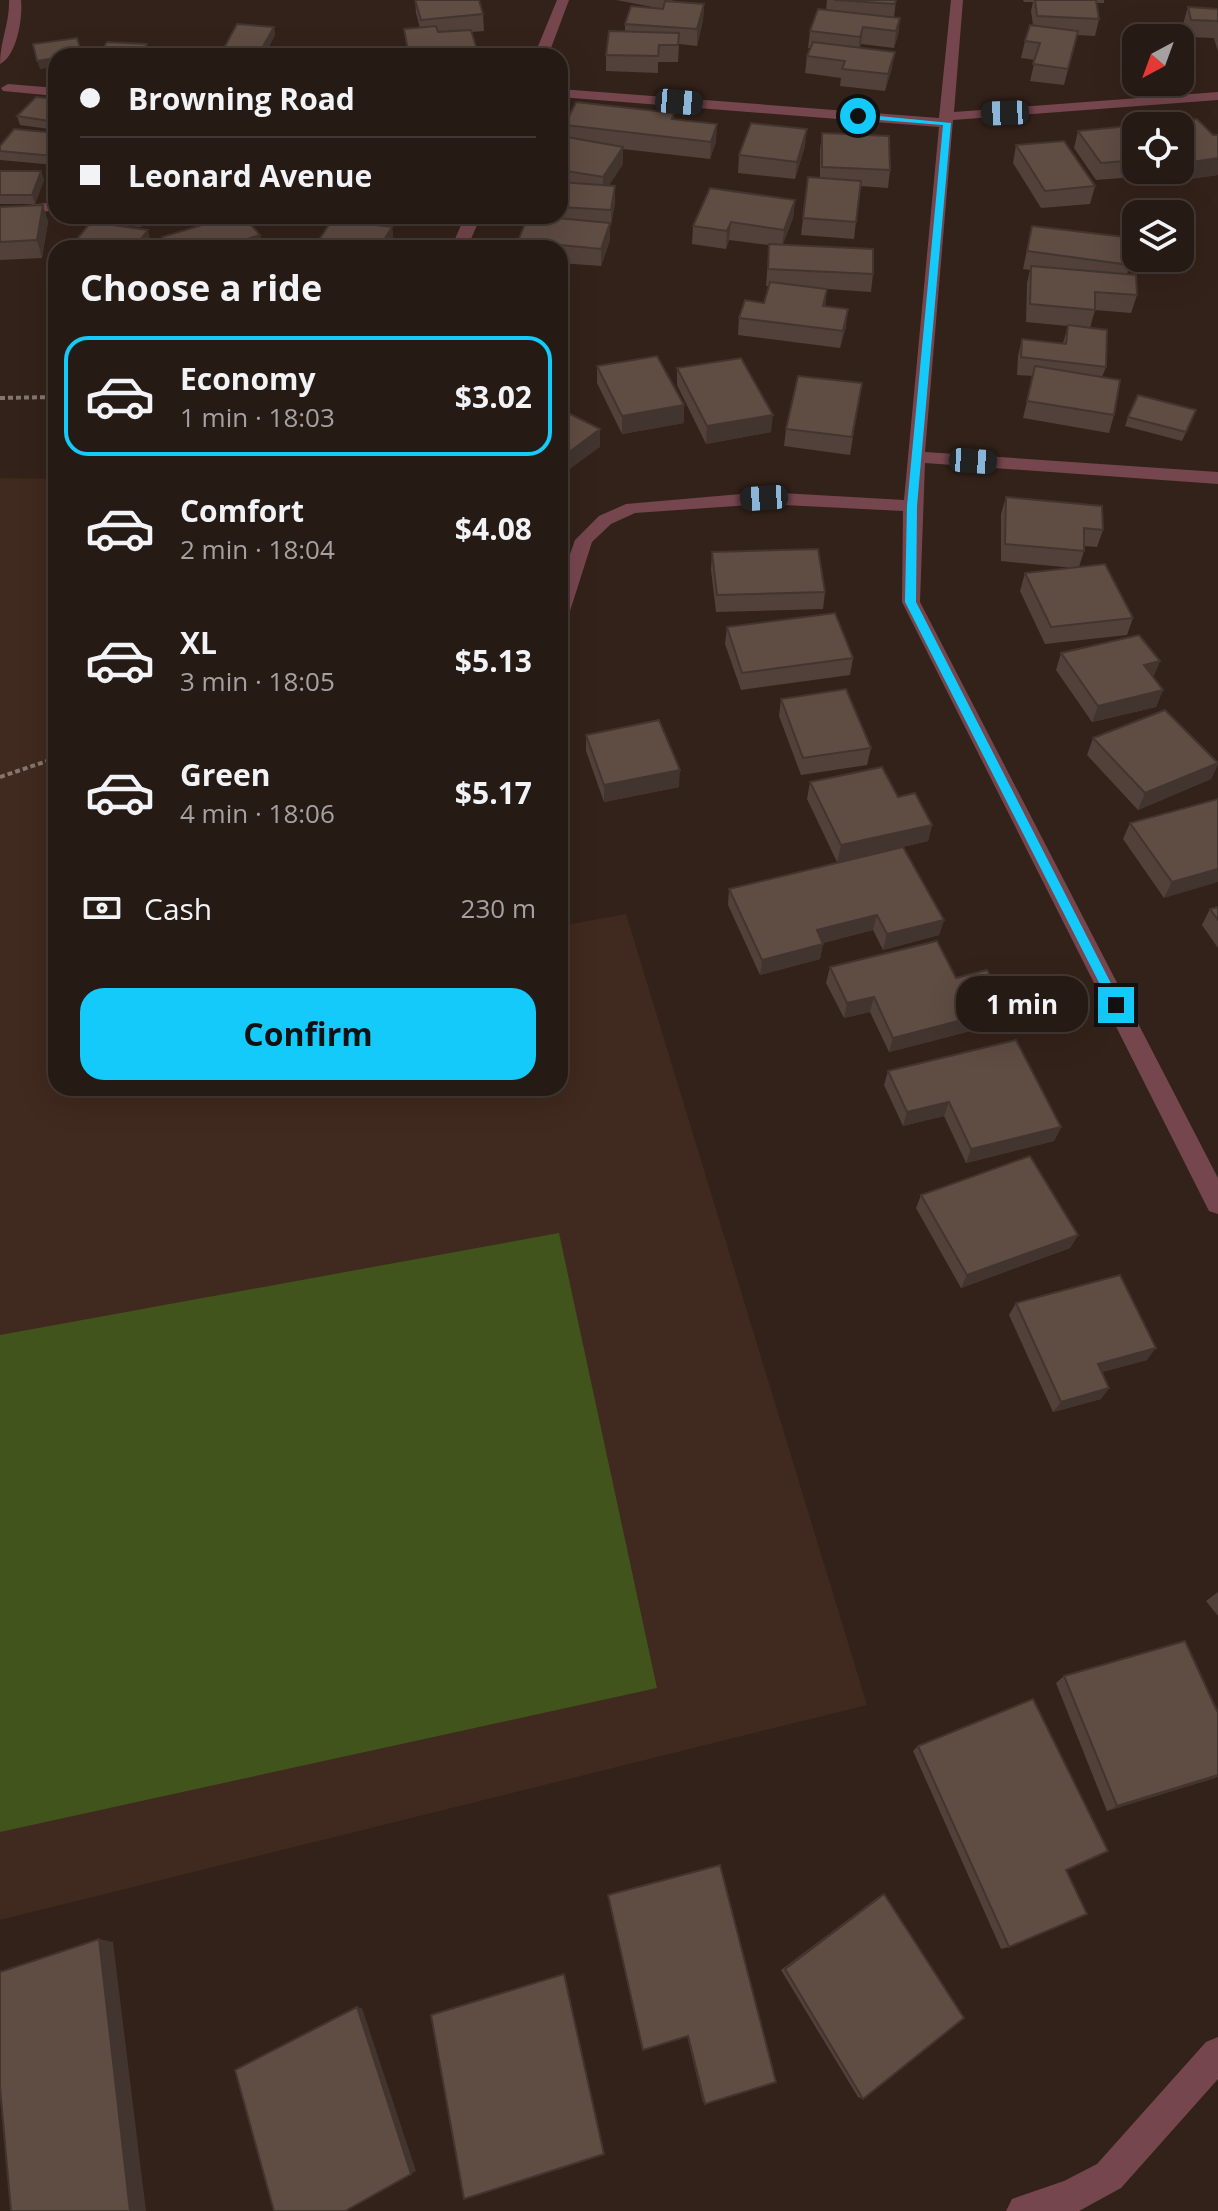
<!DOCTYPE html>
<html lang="en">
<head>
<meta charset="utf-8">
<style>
  :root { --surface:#261a14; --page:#322722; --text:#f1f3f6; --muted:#a4a1a0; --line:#423834; --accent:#14cafb }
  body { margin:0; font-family:"Open Sans",sans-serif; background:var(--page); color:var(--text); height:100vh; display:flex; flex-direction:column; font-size:30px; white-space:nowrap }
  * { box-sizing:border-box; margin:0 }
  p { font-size:26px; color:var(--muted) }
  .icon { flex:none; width:44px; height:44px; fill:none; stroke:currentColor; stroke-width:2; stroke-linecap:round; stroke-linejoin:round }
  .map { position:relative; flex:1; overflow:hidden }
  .side { position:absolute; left:48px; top:240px; width:520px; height:856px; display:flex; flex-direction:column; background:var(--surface); border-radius:24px; box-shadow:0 8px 32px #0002,0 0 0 2px var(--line) }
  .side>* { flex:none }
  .hud { position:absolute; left:48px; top:48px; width:520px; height:176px; border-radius:24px; box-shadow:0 8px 32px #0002,0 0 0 2px var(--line); display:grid; align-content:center; height:176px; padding:0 32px; background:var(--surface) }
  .needle { width:52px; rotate:221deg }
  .tools { position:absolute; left:1122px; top:24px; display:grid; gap:16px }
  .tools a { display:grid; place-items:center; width:72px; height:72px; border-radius:16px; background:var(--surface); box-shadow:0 8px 32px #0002,0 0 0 2px var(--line); font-size:40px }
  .end { position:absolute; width:36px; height:36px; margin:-18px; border:10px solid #14cafb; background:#111; box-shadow:0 0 0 4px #111 }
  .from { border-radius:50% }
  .bubble { position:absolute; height:56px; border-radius:24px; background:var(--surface); box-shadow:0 8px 32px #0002,0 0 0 2px var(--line); font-size:26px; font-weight:700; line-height:56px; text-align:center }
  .car { position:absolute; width:24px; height:48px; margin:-24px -12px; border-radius:10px; box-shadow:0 0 6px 2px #0007; background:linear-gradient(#222 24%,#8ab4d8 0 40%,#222 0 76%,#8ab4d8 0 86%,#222 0) }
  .hud b { display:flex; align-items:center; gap:28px; height:76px; font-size:30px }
  .hud b+b { border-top:2px solid var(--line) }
  .hud i { width:20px; height:20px; background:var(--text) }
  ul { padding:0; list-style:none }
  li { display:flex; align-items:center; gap:24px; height:120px; margin:0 16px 12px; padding:0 16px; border:4px solid transparent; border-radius:24px }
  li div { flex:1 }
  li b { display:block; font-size:30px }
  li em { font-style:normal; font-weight:700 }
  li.on { border-color:var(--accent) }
  li>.icon { width:72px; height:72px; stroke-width:1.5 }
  h2 { padding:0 32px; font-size:36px; line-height:96px }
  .pay { display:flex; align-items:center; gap:20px; height:88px; padding:0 32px; font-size:30px }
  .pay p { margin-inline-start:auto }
  .primary-button { display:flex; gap:16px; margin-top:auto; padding:16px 32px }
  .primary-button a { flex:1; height:92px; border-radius:24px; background:var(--accent); color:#111; font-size:32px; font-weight:700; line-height:92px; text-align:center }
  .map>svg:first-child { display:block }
</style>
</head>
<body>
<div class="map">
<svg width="1218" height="2211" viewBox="0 0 1218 2211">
  <rect width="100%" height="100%" fill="#33221a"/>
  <!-- built -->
  <path fill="#40291e" d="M0 478 56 479V1088H560V926L626 914 867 1705 0 1920Z"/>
  <!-- green -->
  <path fill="#40541b" d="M559 1233 657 1688 0 1832V1335Z"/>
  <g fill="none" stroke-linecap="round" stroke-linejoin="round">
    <!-- path -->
    <path stroke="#84766f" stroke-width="4" stroke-dasharray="5 3" stroke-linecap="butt" d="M0 398 56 397
      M0 777 56 758"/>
    <!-- minor -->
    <path fill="#76464e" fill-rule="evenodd" d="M9 0H21C23 17 17 56 0 64 0 41 10 22 9 0Z
      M557 0H569L548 56H534Z
      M951 0H963L954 112 1218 92V100L953 120 925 452 1218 472V484L925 463 920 602 1218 1178V1214L1209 1211 902 602 903 511 764 504 635 513 611 524 592 542 570 611 560 617V583L575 540 599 516 626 504 764 492 904 500 939 127 560 97V89L939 118Z
      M8 84 56 88V96L3 91 1 88Z
      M56 202V210L0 218V208Z
      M465 216H481L467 248H451Z
      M1218 2037V2079L1121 2188 1079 2211H1006L1012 2199 1064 2181 1097 2164 1206 2042Z"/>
  </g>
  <!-- wall -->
  <path fill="#52413a" d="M415 0H479L483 14 484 31 472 32 477 56H408L404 29 420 28 416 13Z
    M616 0H673L672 1 704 4 703 20 697 46 679 44 678 62H658V73L606 71V55L625 32V24L663 9Z
    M827 0H896L894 18H900L898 35 894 48 861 44 860 48 892 68 885 91 840 86 841 78 805 73 807 56 810 48H808L810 31 826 10Z
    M1023 0H1104V3H1097L1099 19 1095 36 1077 35 1064 85 1030 81 1035 60 1021 58 1025 41 1033 25 1031 11 1033 2H1024Z
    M1188 7 1218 9V52L1214 38 1187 37 1183 24Z
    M274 27 275 35 264 56H225L224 48Z
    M56 99V130L20 125 17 116Z
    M674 113V120L716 142 710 159 623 149V164L609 185 615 186V203L610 227V240L601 266 560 263V248H518V241L526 220V216H560V147L565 139V125Z
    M1197 119 1213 135H1218V175L1181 180 1172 170H1180V126H1152V124Z
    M1136 126V170H1159L1158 175 1096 180 1074 148 1078 131Z
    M56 133 55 165 0 160V146Z
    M822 133 890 170 888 188 860 186 854 239 801 235 803 218 820 178V150Z
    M1016 145 1095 186 1090 204 1041 208 1013 163Z
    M805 146 795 179 738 173 739 155Z
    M0 171H41L44 180 35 204H0Z
    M795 200 793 218 783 244 873 274 871 292 827 289 825 306 846 327 840 348 738 335 739 318 764 303 769 286H766L769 245 729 240 726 249 692 244 693 226Z
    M43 205 48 222 42 258 0 260V207Z
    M77 216H148L141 227 98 223 150 239 143 248H71V246L91 222 79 221Z
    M380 224 379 225 392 227 394 245 392 248H316V244Z
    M1032 226 1130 265 1127 274 1137 295 1131 313 1095 310 1090 328 1106 367 1102 377 1114 415 1109 433 1023 418 1033 376 1017 375 1018 356 1022 339 1063 343 1068 326 1026 322 1027 283 1030 270 1023 269Z
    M260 235 263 248H165L162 237Z
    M597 366 684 405V423L622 434 597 383Z
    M677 368 771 432 706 444 677 385Z
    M862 383 850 455 784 446 786 429Z
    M1196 410 1182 441 1125 426 1128 417Z
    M1006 497 1103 530 1097 547 1084 546V551L1079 567 1133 618 1127 635 1045 644 1020 591 1025 573 1074 568 1001 561V514Z
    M712 552 825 592 823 609 716 612 711 570Z
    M727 627 853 658 850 675 741 690 725 644Z
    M1061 653 1160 661 1153 677 1163 690 1156 707 1092 722 1056 670Z
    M781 699 871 748 867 765 801 775 779 716Z
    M586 735 679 787 604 802 586 751Z
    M1093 738 1218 762V764L1211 779 1138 810 1087 755Z
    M810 782 898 797 932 825 928 841 903 847 944 920 939 935 883 950 873 930 823 943 820 959 760 975 728 905 729 889 898 848 837 862 807 799Z
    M1218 799 1164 898 1123 839 1130 823Z
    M1218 907V948L1202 925 1210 909Z
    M830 967 956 978 1008 1008 1002 1023 889 1052 870 1012 844 1018 826 983Z
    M888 1071 1061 1127 1054 1141 966 1163 944 1116 903 1126 884 1085Z
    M921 1195 1078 1235 1070 1248 961 1288 916 1208Z
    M1016 1303 1147 1360 1102 1372 1109 1388 1101 1399 1053 1412 1009 1315Z
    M1218 1592V1616L1206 1601Z
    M1064 1676 1218 1713V1777L1107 1811 1056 1683Z
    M918 1746 1066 1870 1009 1947 1001 1949 913 1751Z
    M720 1865 705 2104 703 2102 687 2036 642 2049 608 1895Z
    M884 1894 863 2099 858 2097 781 1970 878 1897Z"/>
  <!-- shaded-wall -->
  <path fill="#42352f" d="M704 4 703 20 697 46V29Z
    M900 18 898 35 894 48 896 31Z
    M274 27 275 35 264 56H262L261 50Z
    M863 27 861 44 858 54 860 37Z
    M147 44 149 53 148 56H140Z
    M895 52 892 68 885 91 888 74Z
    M56 58V67L40 69 37 61Z
    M717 124 716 142 710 159 711 142Z
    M807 129 805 146 795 179 797 162Z
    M623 147V164L603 194V177Z
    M56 152V164L55 165 53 156Z
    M1218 158V175L1181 180 1186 163Z
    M41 171 44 180 35 204 32 195Z
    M615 186V203L611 227V210Z
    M795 200 793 218 782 247 784 230Z
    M43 205 48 222 42 258 37 240Z
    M139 216H148L141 227Z
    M372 216H379L380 224 369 241 367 224Z
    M731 222 729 240 726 249 727 231Z
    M610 223V240L601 266V249Z
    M392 227 394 245 392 248H379Z
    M148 230 150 239 143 248H134Z
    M260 235 263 248H217Z
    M848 309 846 327 840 348 843 331Z
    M684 405V423L622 434V416Z
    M773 415 771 432 706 444 707 426Z
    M600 429V447L560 476V459Z
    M1160 661 1153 678 1144 665Z
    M1163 690 1156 707 1092 722 1098 706Z
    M566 754 567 771 560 797V778Z
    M1218 763 1211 779 1138 810 1145 793Z
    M680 770 679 787 604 802V785Z
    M932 825 928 841 837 862 841 845Z
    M1218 869V882L1164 898 1172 882Z
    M877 915 873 930 814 945 817 930Z
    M944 920 939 935 883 950 887 934Z
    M823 944 820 959 760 975 762 960Z
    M874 997 870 1012 844 1018 847 1003Z
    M1008 1008 1002 1023 889 1052 893 1038Z
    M949 1102 944 1116 903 1126 907 1112Z
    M1061 1127 1054 1141 966 1163 971 1149Z
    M1078 1235 1070 1248 961 1288 967 1275Z
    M1156 1348 1147 1360 1090 1375 1098 1364Z
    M1109 1388 1101 1399 1053 1412 1061 1402Z
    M1218 1775V1777L1107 1811 1117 1806Z
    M99 1939 113 1942 146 2211H130Z
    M357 2007 362 2008 416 2171 411 2174Z"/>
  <!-- building -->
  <path fill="#5f4c43" stroke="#42352f" stroke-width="2" d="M415 0H479L483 14 421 20Z
    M834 0H896L895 4Z
    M1035 0H1096L1099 19 1037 16Z
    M665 1 704 4 697 29 625 24 631 6 663 9Z
    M1188 7 1218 9V21L1191 20Z
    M818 9 900 18 896 31 863 27 860 37 810 31Z
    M237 24 274 27 261 50 224 48Z
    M1030 25 1078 31 1068 69 1033 64 1040 43 1025 41Z
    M436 26 438 32 471 30 477 50 409 56 404 29Z
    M609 31 679 33 678 45H659L658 56 606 55Z
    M77 38 82 54 56 56V58L37 61 33 44Z
    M107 42 147 44 140 56H98Z
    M813 42 895 52 888 74 842 69 845 61 807 56Z
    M36 97 56 99V122L17 116Z
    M576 102 674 113 672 119 717 124 711 142 565 125Z
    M1197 119 1213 135H1218V158L1186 163 1180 156V126H1154L1152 124Z
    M751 123 807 129 797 162 739 155Z
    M1139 125 1136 126V160L1101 163 1078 131Z
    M14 129 56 133V152L53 156 0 151V146Z
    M822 133 889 136 890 170 822 167Z
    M567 137 623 147 603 177 560 170V147Z
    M1064 141 1095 186 1045 191 1016 145Z
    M0 171H41L32 195H0Z
    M808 177 861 181 856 222 803 218Z
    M560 182 615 186 611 210 560 207Z
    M710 188 795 200 784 230 731 222 727 231 693 226Z
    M43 205 37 240 0 242V207Z
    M232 216H243L260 235 217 248H171L162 237Z
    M335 216H372L367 224 392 227 379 248H342L316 244Z
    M528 216H536L610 223 601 249 518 241Z
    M91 222 148 230 134 248H83L71 246Z
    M1032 226 1133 238 1130 265 1027 251Z
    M769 244 873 249V274L768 269Z
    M1031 266 1136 275 1137 295 1095 292V310L1030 304Z
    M770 282 827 289 823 306 848 309 843 331 739 318 745 300 764 303Z
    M1068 325 1107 330 1106 367 1021 357 1022 339 1066 344Z
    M657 356 684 405 622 416 597 366Z
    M741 358 773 415 707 426 677 368Z
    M1035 366 1120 380 1114 415 1027 401Z
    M798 376 862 383 852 437 786 429Z
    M1138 395 1196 410 1186 432 1128 417Z
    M560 409 600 429 560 459Z
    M1006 497 1102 506 1103 530 1084 528V551L1005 544Z
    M818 549 825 592 717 595 712 552Z
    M1105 564 1133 618 1051 627 1025 573Z
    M835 613 853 658 742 673 727 627Z
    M1139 635 1160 661 1144 665 1163 690 1098 706 1061 653Z
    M846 689 871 748 803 758 781 699Z
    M1165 710 1218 763 1145 793 1093 738Z
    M659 720 680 770 604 785 586 735Z
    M560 753 566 754 560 778Z
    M882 767 898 797 915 793 932 825 841 845 810 782Z
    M1218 799V869L1172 882 1130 823Z
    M903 847 944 920 887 934 877 915 817 930 823 944 762 960 729 889Z
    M1218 907V920L1210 909Z
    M937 941 956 978 987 970 1008 1008 893 1038 874 997 847 1003 830 967Z
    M1016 1040 1061 1127 971 1149 949 1102 907 1112 888 1071Z
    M1030 1156 1078 1235 967 1275 921 1195Z
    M1120 1275 1156 1348 1098 1364 1109 1388 1061 1402 1016 1303Z
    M1185 1641 1218 1713V1775L1117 1806 1064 1676Z
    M1033 1699 1108 1851 1066 1870 1087 1914 1009 1947 918 1746Z
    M720 1865 776 2082 705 2104 688 2036 643 2050 608 1895Z
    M884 1894 964 2018 863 2099 785 1969Z
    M99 1939 130 2211H11L0 2087V1972Z
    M564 1974 604 2154 464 2199 431 2015Z
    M357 2007 411 2174 345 2211H274L235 2070Z"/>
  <!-- route -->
  <path fill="#14cafb" d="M858 114 951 123 917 506 916 602 1122 1005 1116 1010 1112 1008 905 602 907 506 943 125 855 118Z"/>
</svg>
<div class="tools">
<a><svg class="needle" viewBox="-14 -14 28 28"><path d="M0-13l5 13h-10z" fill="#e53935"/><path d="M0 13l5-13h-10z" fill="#a4a1a0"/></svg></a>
<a><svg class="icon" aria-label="locate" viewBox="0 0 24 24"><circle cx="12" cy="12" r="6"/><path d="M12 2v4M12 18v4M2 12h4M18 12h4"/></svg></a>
<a><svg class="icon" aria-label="layers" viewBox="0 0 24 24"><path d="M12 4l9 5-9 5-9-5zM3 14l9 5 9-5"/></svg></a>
</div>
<i class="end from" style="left:858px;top:116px"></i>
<i class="end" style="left:1116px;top:1005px"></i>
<div class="bubble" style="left:956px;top:976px;width:132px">1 min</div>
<i class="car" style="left:679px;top:102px;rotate:95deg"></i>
<i class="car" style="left:1005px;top:113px;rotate:268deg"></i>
<i class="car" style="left:973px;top:461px;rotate:94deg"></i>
<i class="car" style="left:764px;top:498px;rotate:266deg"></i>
<div class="hud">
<b><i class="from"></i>Browning Road</b>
<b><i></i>Leonard Avenue</b>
</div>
<section class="side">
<h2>Choose a ride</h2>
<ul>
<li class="on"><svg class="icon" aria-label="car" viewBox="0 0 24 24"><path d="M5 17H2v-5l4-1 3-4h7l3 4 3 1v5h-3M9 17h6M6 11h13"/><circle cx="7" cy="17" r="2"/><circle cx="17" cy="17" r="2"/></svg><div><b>Economy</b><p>1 min · 18:03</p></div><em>$3.02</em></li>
<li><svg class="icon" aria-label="car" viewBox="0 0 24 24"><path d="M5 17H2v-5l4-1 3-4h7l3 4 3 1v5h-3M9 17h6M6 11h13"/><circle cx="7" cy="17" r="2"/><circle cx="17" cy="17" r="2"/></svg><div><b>Comfort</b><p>2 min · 18:04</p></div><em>$4.08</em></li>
<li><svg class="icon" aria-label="car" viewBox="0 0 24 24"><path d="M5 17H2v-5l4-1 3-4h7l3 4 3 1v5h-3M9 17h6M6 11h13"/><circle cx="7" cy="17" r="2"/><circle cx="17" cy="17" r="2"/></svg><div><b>XL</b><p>3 min · 18:05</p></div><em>$5.13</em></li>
<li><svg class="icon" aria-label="car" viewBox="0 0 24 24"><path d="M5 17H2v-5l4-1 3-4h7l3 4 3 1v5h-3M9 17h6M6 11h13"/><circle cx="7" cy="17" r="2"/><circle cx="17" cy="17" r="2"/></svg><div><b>Green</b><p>4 min · 18:06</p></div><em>$5.17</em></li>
</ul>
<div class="pay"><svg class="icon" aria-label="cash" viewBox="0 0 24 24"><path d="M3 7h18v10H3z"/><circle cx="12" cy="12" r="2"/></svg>Cash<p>230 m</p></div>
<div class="primary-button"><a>Confirm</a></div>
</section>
</div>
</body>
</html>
